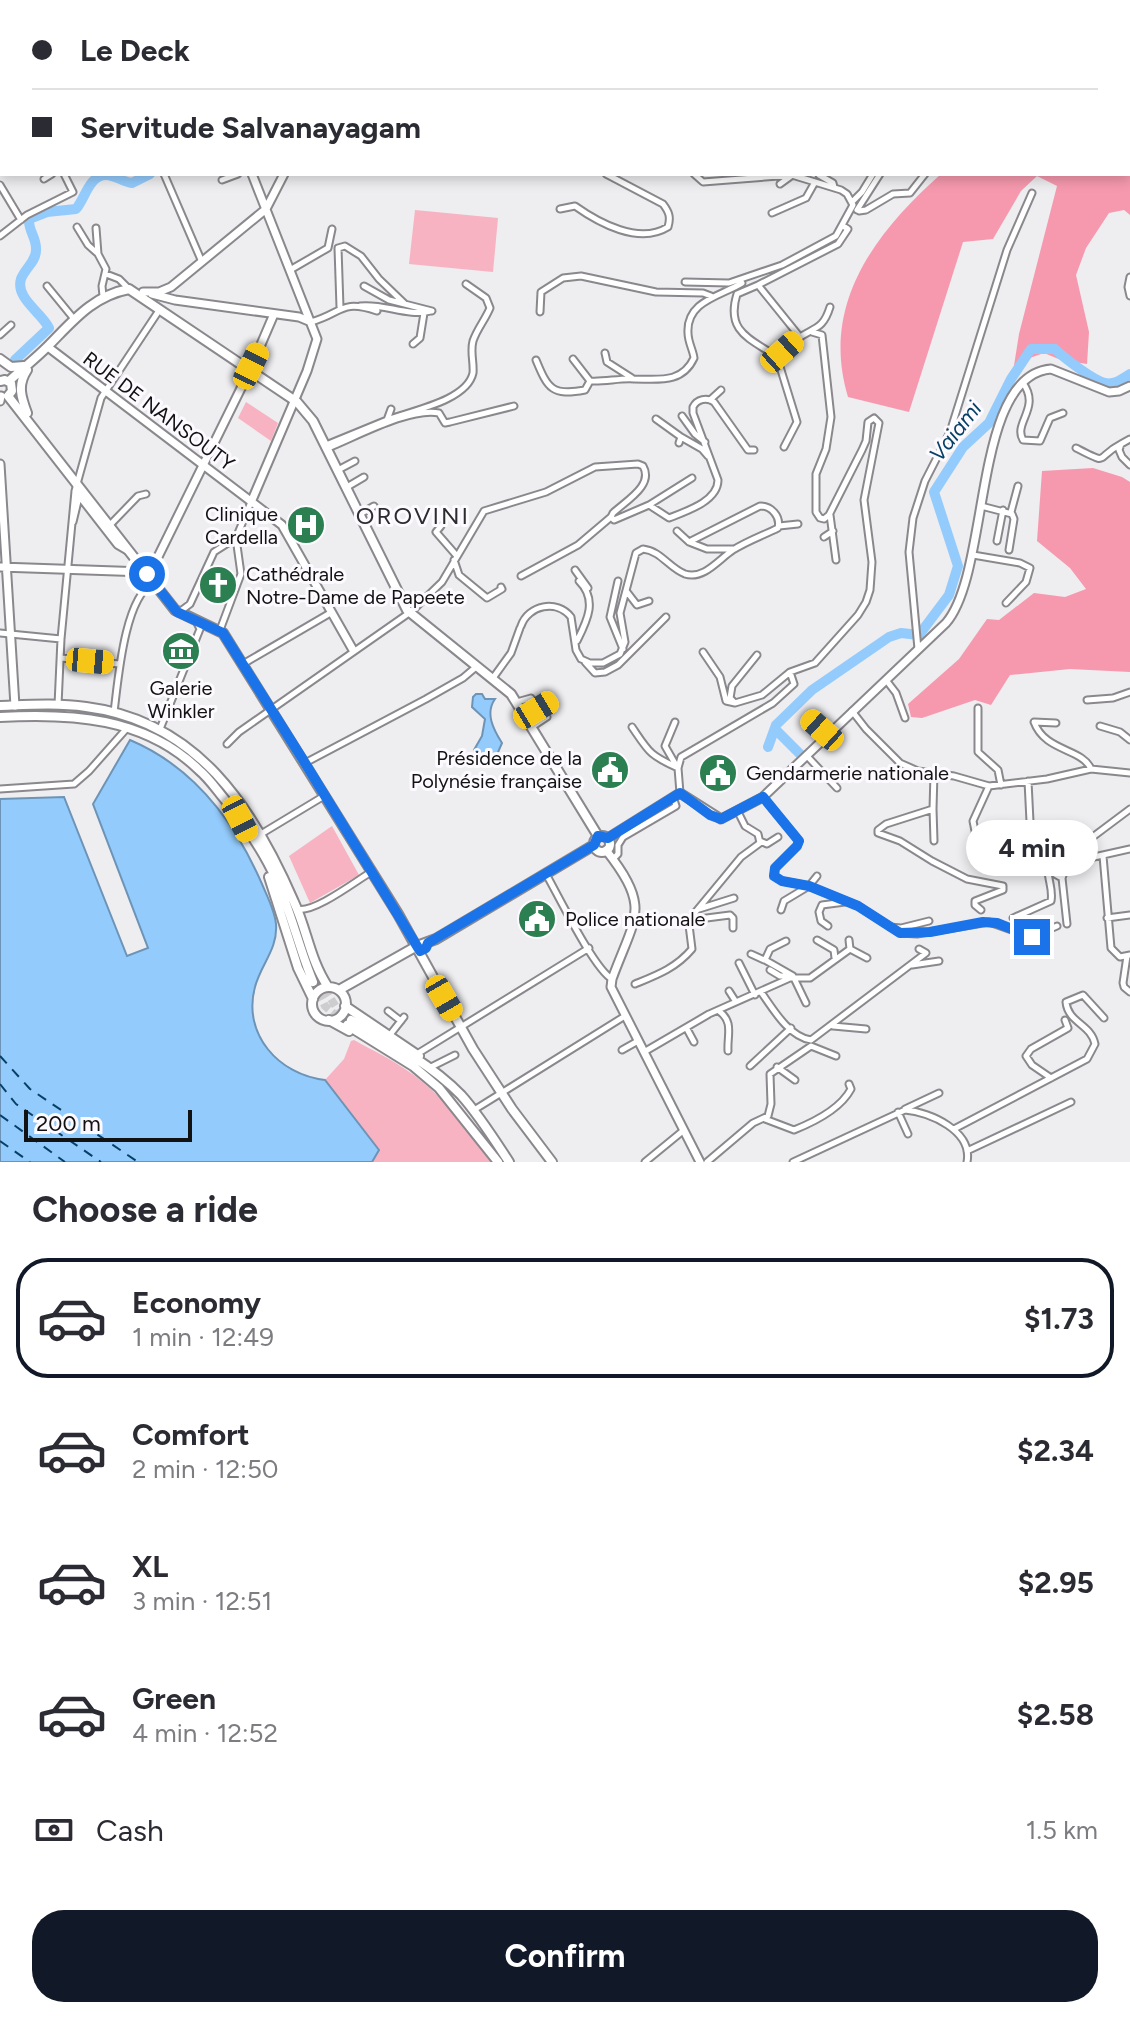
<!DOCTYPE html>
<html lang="en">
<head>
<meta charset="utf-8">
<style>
  :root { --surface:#fff; --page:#f7f7f7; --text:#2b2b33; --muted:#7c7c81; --line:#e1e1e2; --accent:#111827 }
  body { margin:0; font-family:Figtree,sans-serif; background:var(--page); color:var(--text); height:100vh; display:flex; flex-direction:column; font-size:30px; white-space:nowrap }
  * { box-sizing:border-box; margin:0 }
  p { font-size:26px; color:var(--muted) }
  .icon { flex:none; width:44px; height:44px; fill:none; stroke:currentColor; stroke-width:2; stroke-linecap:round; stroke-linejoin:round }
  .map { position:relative; height:1162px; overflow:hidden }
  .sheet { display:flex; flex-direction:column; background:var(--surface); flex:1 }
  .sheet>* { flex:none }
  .banner { position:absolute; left:0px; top:0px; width:1130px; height:176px; box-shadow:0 4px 12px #0003; display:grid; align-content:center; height:176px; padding:0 32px; background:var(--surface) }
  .scale { position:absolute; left:24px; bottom:20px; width:168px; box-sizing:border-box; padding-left:8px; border:4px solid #131213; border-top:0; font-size:22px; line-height:28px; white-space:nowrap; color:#131213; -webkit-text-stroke:6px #fcfafe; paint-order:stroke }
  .end { position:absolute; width:36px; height:36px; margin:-18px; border:10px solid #1a73e8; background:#fff; box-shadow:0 0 0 4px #fff }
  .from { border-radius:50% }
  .bubble { position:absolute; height:56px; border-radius:28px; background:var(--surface); box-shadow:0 4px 12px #0003; font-size:26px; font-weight:700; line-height:56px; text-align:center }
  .car { position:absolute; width:24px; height:48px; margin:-24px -12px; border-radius:10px; box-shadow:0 0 6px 2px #0007; background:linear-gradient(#f5c518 24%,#345 0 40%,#f5c518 0 76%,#345 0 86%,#f5c518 0) }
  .banner b { display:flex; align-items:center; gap:28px; height:76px; font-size:30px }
  .banner b+b { border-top:2px solid var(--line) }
  .banner i { width:20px; height:20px; background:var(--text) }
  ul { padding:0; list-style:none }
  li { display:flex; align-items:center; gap:24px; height:120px; margin:0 16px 12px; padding:0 16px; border:4px solid transparent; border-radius:32px }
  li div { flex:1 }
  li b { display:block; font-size:30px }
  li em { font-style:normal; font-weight:700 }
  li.on { border-color:var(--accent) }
  li>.icon { width:72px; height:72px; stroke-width:1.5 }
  h2 { padding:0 32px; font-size:36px; line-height:96px }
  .pay { display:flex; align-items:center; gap:20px; height:88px; padding:0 32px; font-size:30px }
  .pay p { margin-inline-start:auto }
  .action { display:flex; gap:16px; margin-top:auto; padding:16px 32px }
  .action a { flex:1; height:92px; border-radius:32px; background:var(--accent); color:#fff; font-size:32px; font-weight:700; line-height:92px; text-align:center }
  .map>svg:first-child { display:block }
</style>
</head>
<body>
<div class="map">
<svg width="1130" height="1162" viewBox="0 0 1130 1162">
  <rect width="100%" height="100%" fill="#eeedf0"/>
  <!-- green -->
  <path fill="#f7b3c1" d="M415 210 498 218 493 272 409 264Z
    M246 402 278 423 271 441 238 418Z
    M332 826 359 875 310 903 289 856Z
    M354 1040C372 1050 391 1059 408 1071 443 1095 467 1128 491 1162H372L379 1150 325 1080 344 1059 351 1041Z"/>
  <!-- forest -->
  <path fill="#f699ae" d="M999 0H1130V215L1124 210 1109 213 1086 248 1076 275 1089 332 1087 364 1061 360 1044 353 1027 359 1013 372 1019 334 1057 186 1037 176 1021 191 993 239 963 242 909 412 848 397C820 304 875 233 941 174H1128V2H998Z
    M1093 468 1122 477 1130 482V672L1070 669 1010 675 991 705 975 700 922 718 911 717 908 704 959 659 987 619 999 620 1034 593 1065 597 1086 589 1070 568 1037 541 1042 471Z"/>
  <!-- water -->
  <path fill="#93cbfc" stroke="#6d94b6" stroke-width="2" d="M476 694H482L485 699H495C485 713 493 729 502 743L496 757 475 754 474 750 482 736 485 719 472 707 473 697Z
    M130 740C194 767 235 822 262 884 267 896 275 911 276 924 278 949 261 964 255 987 242 1034 279 1075 325 1080L379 1150 372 1162H0V799L64 797 127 956 148 948 93 804Z"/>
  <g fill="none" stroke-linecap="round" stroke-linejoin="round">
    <!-- river -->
    <path stroke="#93cbfc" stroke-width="10" d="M362 2 364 0
      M15 360 49 328C42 313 15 298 21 279 25 268 36 262 36 250 37 238 28 231 29 219L47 212 76 209C85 199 89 175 106 175 115 175 123 182 132 183L150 174
      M775 729 803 757
      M768 747 776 725 812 690 889 637 901 633 919 635 949 595 958 566 934 492 963 447 989 423 1011 379 1031 349H1055C1064 358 1093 380 1105 383 1115 385 1122 379 1130 374"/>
    <!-- ferry -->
    <path stroke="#074066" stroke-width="2" stroke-dasharray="10 8" stroke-linecap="butt" d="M0 1056 30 1089 138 1162
      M0 1084 16 1104 101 1162
      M0 1115 65 1162
      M0 1141 30 1162"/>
    <!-- primary-tunnel -->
    <path stroke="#cdcccf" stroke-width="8" stroke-dasharray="8 4" stroke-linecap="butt" d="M318 979 338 1010 351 1020
      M313 982 325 1006 347 1025"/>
    <!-- street casing -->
    <g stroke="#8a888c" stroke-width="9">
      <path id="street" d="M619 0 630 2
        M146 2V0
        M486 2 488 0
        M551 2 555 0
        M682 2 687 0
        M709 2 711 0
        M970 2 971 0
        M164 174 202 262
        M819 175 833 183 834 187
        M44 179 52 174
        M222 180 238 174
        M780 184 791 176
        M0 185 21 220
        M853 201 862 192 873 174
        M560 209 575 206C599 223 639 245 668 227 671 217 669 212 663 204L606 174
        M857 210 880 174
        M859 211 866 210 893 194 910 193 925 174
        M772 213 806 198 815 182
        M77 227 88 245 97 253
        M96 228 98 254 106 269 102 286 103 296
        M0 236 27 215 73 192 64 174
        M290 270 328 248 332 229
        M106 274 119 279 129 289
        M1130 277 1128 287 1130 296
        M685 282 729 283 782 265 836 236 853 205 847 194 841 190 792 175 703 182 694 174
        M758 285 737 294C725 333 752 339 777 357L797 422 784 447
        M47 286 74 319
        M364 286 389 300 432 311
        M360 306C384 303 407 317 431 311
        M340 307 338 248 345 246 361 256 379 279 405 304
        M540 312 541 292 563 278 581 276 656 292 703 293 711 296
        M311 322C343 313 340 299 377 311
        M0 335 11 325
        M800 337 758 285 838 244 848 229 843 226
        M413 344 420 338 424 313
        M605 353 607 362 632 378
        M777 357C784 351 790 344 797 339 814 327 823 330 830 307
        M573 359 590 381
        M536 360C548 389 552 396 585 390L590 381C605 382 619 378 634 379 658 379 682 384 694 358 693 350 688 342 688 333 686 301 721 296 742 283
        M1023 383C1041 408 1013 423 1023 440L1040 441 1050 418 1063 413
        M710 400 721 390
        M682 416 695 434 705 442
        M656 419 681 437
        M387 420C410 411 467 401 473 373 474 362 470 352 473 341 477 329 485 320 490 308L486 298 466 284
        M1130 439 1121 444 1119 450 1122 457 1130 465
        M679 443 681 437 702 449 708 456
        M326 445 387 420 391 409
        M328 448C356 437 410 407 439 413L445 423 450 422 514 406
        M1076 448C1111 466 1094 458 1121 444
        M338 470 355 461
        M347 487 364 477
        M75 491 117 545 129 552
        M649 505 692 478
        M981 506 1012 514 1014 519 1009 550
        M1011 512 1018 486
        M360 514 374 506
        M830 515 836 560
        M73 522 79 497
        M109 526 138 496 146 494
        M441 526 436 532 456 555
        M779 526 798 524
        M677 531 689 542
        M824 537 833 531
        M236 538 251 502
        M997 541 1003 510
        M973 555 1020 563 1030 568 1026 582 1006 603
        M454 560 459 575 487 598 502 589 501 587
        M575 570 588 588
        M521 576 578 545 611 517
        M618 581 610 617 623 649
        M627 592 637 605 649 601
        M411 612 442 582 484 511 546 492 595 467 638 464 643 466C654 485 627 500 613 513L611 517 614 520 649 505 669 518C687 511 718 501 718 480L693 413V407C697 399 707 397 714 402L748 450H754
        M178 613 190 604 214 552 236 538
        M521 626C528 605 557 599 571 617L576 650 581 659 590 663H603L620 654 625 642 620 613 636 553 643 549C661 551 669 568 685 574 704 580 719 559 733 550 747 541 764 535 778 528 781 516 771 506 760 506L689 542 707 549H733
        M220 630 241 574 236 538
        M0 633 61 639
        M577 641C587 621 598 600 579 581
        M918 649 909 552 913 518 925 481 950 432 1007 250 1032 193
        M703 652 720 677 726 701 735 703 762 695 790 672 815 663 858 615 866 602 870 590 872 562 864 500 879 423 874 418 868 422 866 441 862 450 829 515 824 519 820 518 816 512V474L826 449 831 417 822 335 812 332
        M61 658 119 664
        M585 662 595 673 605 672 618 665 666 617
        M243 664 332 612
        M493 678 511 653 520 628
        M886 680 896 693 905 718
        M1087 700 1113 698 1130 692
        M517 702 531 698
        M734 702 730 698 732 686 757 655
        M58 705 61 639 75 491 101 398 160 309
        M978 708V752L998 770 1001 785
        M852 711 866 729 900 763 918 771 954 776 989 786 1047 779 1091 769 1130 773
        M114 712C118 682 124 598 153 583
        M526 716 550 702
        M808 717 826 734
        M675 722 665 746 677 767
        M1056 723 1034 722C1045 752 1082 748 1091 769
        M1100 726 1120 732 1130 740
        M532 727 547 717
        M632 727C649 752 649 755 678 768
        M160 729 200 629 197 623
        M227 744 239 732 409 613
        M806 755 837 788
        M305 763 426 699 463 678 476 667
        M934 773 933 809 886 824 878 830V833L900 841 932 861 967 879 1003 886V890L975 901V905L981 910
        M1028 781 1031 842
        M989 786 973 821 982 866 1003 862
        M0 789 74 784 89 771 128 727
        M680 793 678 768 681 757 773 703 794 684 790 672
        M763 797 799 841 797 846 775 868 774 876 782 881 809 886 858 906 900 933 917 934 989 922 1032 937 1057 926
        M933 809 934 841
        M1130 809 1082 845 1063 865 1065 870 1085 859 1130 849
        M261 834 324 796
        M760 841 767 844 778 837
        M1103 856 1111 948 1120 957 1130 955
        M613 859 618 854V845L623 837 676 806 673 797
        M1065 870 1062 878 1067 924
        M546 874C558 895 594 969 612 979
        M1062 878 1055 874 1054 858 1078 839
        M297 909C313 914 356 881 371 872
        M699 909 734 898
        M781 910 784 901 809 886 817 876
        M1013 918 1051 901C1054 886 1044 875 1050 859L1054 858
        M1107 918 1130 915
        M691 920 730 915 733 918V928
        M828 926 821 921 819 912 822 905 845 902
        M890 927 901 928 929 921
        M817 940 834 950 835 958
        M849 940 850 949
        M786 941 770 949 765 960 793 976 806 1003
        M850 949 867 958
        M751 954 764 960
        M1127 956 1123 983 1124 987 1130 992
        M739 963 755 995
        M912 965 939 961
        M770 970 780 976H788
        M635 984C657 975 676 968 692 949L689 925 693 915 741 857 760 843 758 834 745 826 738 812
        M729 991 736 1002
        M761 992C773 1009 789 1037 811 1040L926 953 919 949
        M388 1011 401 1021
        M719 1011C734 1022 727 1035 728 1051
        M833 1026 866 1029
        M687 1029 694 1042
        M389 1036 404 1017
        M622 1050 638 1041
        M644 1052 709 1014 790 978H810L850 949
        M417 1054 589 948
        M750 1066 791 1028
        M431 1067 455 1055
        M777 1067 795 1080
        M1051 1078 1032 1065 1026 1056 1031 1049 1068 1028 1065 1020
        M905 1109 939 1093
        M474 1110 625 1016
        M898 1112 908 1134
        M765 1119 794 1130C814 1122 841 1108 851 1089L849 1084
        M954 1129 1087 1059 1095 1044C1091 1024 1068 1023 1066 1002L1083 995 1104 1018
        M967 1151 1071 1102
        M645 1162 684 1130
        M707 1162 753 1123 768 1116 771 1104 770 1074 811 1046 836 1056
        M793 1162 905 1110C930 1112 973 1131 967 1162"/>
    </g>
    <!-- secondary casing -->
    <g stroke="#8a888c" stroke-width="11">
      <path id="secondary" d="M205 2 208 0
        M346 2 349 0
        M395 2 396 0
        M0 117 2 115
        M252 174 317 339 307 371 252 500
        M143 292H159L171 287 266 209 284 174
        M152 294 175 300 299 317 311 322
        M48 347 282 525 353 650
        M0 401 1 396
        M0 464 15 706
        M0 567 145 572
        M148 577 250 370 274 314
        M608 838 680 793 721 819 763 797 946 623C991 571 972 375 1051 369L1109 392 1119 391 1130 386
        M606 850C652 909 635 916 612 979L611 987 700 1162"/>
    </g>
    <!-- primary casing -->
    <g stroke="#8a888c" stroke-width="12">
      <path id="primary" d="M0 359 11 367 24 366
        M0 381 5 380 11 383 12 391 8 396
        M9 381C22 369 35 359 47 347 72 322 92 296 129 289L297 402 313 421 407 610 511 694 598 836
        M8 396 175 610 223 633 398 914 473 1049 512 1109 552 1162
        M27 413C21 397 17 385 27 370
        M0 706C28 705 58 703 86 707 197 721 253 807 294 902 307 930 310 960 328 987
        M0 717C71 713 145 717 199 770 210 779 218 792 227 802 246 826 263 850 276 879 291 912 299 948 313 982
        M594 844a8 8 0 1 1 16 0a8 8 0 1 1-16 0Z
        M269 877 298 968 313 999
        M312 1004a17 17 0 1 1 34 0a17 17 0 1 1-34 0Z
        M339 990 417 946 436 939 594 845
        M345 1006 419 1056
        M329 1020 349 1031
        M351 1020C388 1041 431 1064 461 1095 479 1115 494 1139 509 1162
        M347 1025 413 1066 439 1088 498 1162"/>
    </g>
    <!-- street -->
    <use href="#street" stroke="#fff" stroke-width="5"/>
    <!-- secondary -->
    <use href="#secondary" stroke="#fff" stroke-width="7"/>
    <!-- primary -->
    <use href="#primary" stroke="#fff" stroke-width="8"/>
  </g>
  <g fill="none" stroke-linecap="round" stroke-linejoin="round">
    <!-- route -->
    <path stroke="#1a73e8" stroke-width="10" d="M147 574 177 612 223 633 305 763 420 951 426 948 428 943 594 845 598 836 608 838 680 793 710 815 721 819 763 797 799 841 797 846 775 868 774 876 782 881 809 886 858 906 900 933 930 932 983 922 997 923 1032 937"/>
  </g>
  <!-- icons -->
  <defs>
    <g id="hospital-disc" transform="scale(2)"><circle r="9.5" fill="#2c7f51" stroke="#fcfafe"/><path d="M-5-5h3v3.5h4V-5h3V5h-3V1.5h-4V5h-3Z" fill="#fff"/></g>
    <g id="church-disc" transform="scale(2)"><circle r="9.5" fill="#2c7f51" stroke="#fcfafe"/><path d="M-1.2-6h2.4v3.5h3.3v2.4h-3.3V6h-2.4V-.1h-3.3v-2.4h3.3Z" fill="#fff"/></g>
    <g id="museum-disc" transform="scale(2)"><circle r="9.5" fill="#2c7f51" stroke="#fcfafe"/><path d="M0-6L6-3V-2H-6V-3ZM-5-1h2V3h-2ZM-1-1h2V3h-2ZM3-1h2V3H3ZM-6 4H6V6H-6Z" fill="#fff"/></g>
    <g id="civic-disc" transform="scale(2)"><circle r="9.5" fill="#2c7f51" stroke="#fcfafe"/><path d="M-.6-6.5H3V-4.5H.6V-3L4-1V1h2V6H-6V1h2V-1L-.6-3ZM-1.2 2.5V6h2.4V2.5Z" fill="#fff"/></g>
  </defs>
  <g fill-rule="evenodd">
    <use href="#hospital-disc" x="306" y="525"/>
    <use href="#church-disc" x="218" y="585"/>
    <use href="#museum-disc" x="181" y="651"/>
    <use href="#civic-disc" x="610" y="770"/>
    <use href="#civic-disc" x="718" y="773"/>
    <use href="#civic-disc" x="537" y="919"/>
  </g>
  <g text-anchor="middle" stroke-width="6" stroke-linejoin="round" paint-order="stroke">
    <!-- street labels -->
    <g font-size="20" fill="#131213" stroke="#fcfafe">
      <text transform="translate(159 411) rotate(37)" y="7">RUE DE NANSOUTY</text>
    </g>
    <!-- poi labels -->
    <g font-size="20" fill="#131213" stroke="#fcfafe" text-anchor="start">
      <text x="278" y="521" text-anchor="end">Clinique<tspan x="278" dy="23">Cardella</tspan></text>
      <text x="246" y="581">Cathédrale<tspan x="246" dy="23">Notre-Dame de Papeete</tspan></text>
      <text x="181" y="695" text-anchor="middle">Galerie<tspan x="181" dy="23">Winkler</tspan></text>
      <text x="582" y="765" text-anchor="end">Présidence de la<tspan x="582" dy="23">Polynésie française</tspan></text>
      <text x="746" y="780">Gendarmerie nationale</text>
      <text x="565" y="926">Police nationale</text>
    </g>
    <!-- water labels -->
    <g font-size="22" font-style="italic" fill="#074066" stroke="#fcfafe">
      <text transform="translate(955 431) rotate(-52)" y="8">Vaiami</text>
    </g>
    <!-- quarter labels -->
    <g font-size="24" letter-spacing="2" fill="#2c2b2e" stroke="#fcfafe">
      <text x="413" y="524">OROVINI</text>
    </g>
  </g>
</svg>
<div class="scale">200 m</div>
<i class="end from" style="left:147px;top:574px"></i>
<i class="end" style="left:1032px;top:937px"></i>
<div class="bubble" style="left:966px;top:820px;width:132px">4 min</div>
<i class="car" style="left:782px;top:352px;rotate:48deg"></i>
<i class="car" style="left:251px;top:366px;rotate:26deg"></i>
<i class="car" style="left:90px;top:661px;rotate:95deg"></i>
<i class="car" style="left:536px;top:710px;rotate:59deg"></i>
<i class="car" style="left:822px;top:730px;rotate:312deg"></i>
<i class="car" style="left:240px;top:819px;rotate:153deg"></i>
<i class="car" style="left:444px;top:998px;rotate:150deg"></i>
<div class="banner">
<b><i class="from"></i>Le Deck</b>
<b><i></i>Servitude Salvanayagam</b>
</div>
</div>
<section class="sheet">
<h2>Choose a ride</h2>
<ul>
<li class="on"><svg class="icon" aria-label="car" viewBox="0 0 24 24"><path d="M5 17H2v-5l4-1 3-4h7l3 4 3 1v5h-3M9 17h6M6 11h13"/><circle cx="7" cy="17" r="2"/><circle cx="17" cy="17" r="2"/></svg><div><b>Economy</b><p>1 min · 12:49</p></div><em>$1.73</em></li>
<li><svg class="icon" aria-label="car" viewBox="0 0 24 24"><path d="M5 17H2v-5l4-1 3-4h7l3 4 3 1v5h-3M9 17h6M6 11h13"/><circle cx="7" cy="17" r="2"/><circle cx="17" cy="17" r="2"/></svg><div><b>Comfort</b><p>2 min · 12:50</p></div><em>$2.34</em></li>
<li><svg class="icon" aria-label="car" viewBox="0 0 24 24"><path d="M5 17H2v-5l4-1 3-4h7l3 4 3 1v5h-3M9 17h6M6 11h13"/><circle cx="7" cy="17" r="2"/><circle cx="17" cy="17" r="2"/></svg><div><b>XL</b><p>3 min · 12:51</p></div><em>$2.95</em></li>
<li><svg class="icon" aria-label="car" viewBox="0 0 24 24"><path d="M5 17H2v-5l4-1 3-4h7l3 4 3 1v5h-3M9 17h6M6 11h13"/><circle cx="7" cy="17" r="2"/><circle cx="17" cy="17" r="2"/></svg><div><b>Green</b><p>4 min · 12:52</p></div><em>$2.58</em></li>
</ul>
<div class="pay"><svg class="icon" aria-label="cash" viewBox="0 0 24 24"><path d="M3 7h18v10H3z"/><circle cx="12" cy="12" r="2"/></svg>Cash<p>1.5 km</p></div>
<div class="action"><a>Confirm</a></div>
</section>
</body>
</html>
